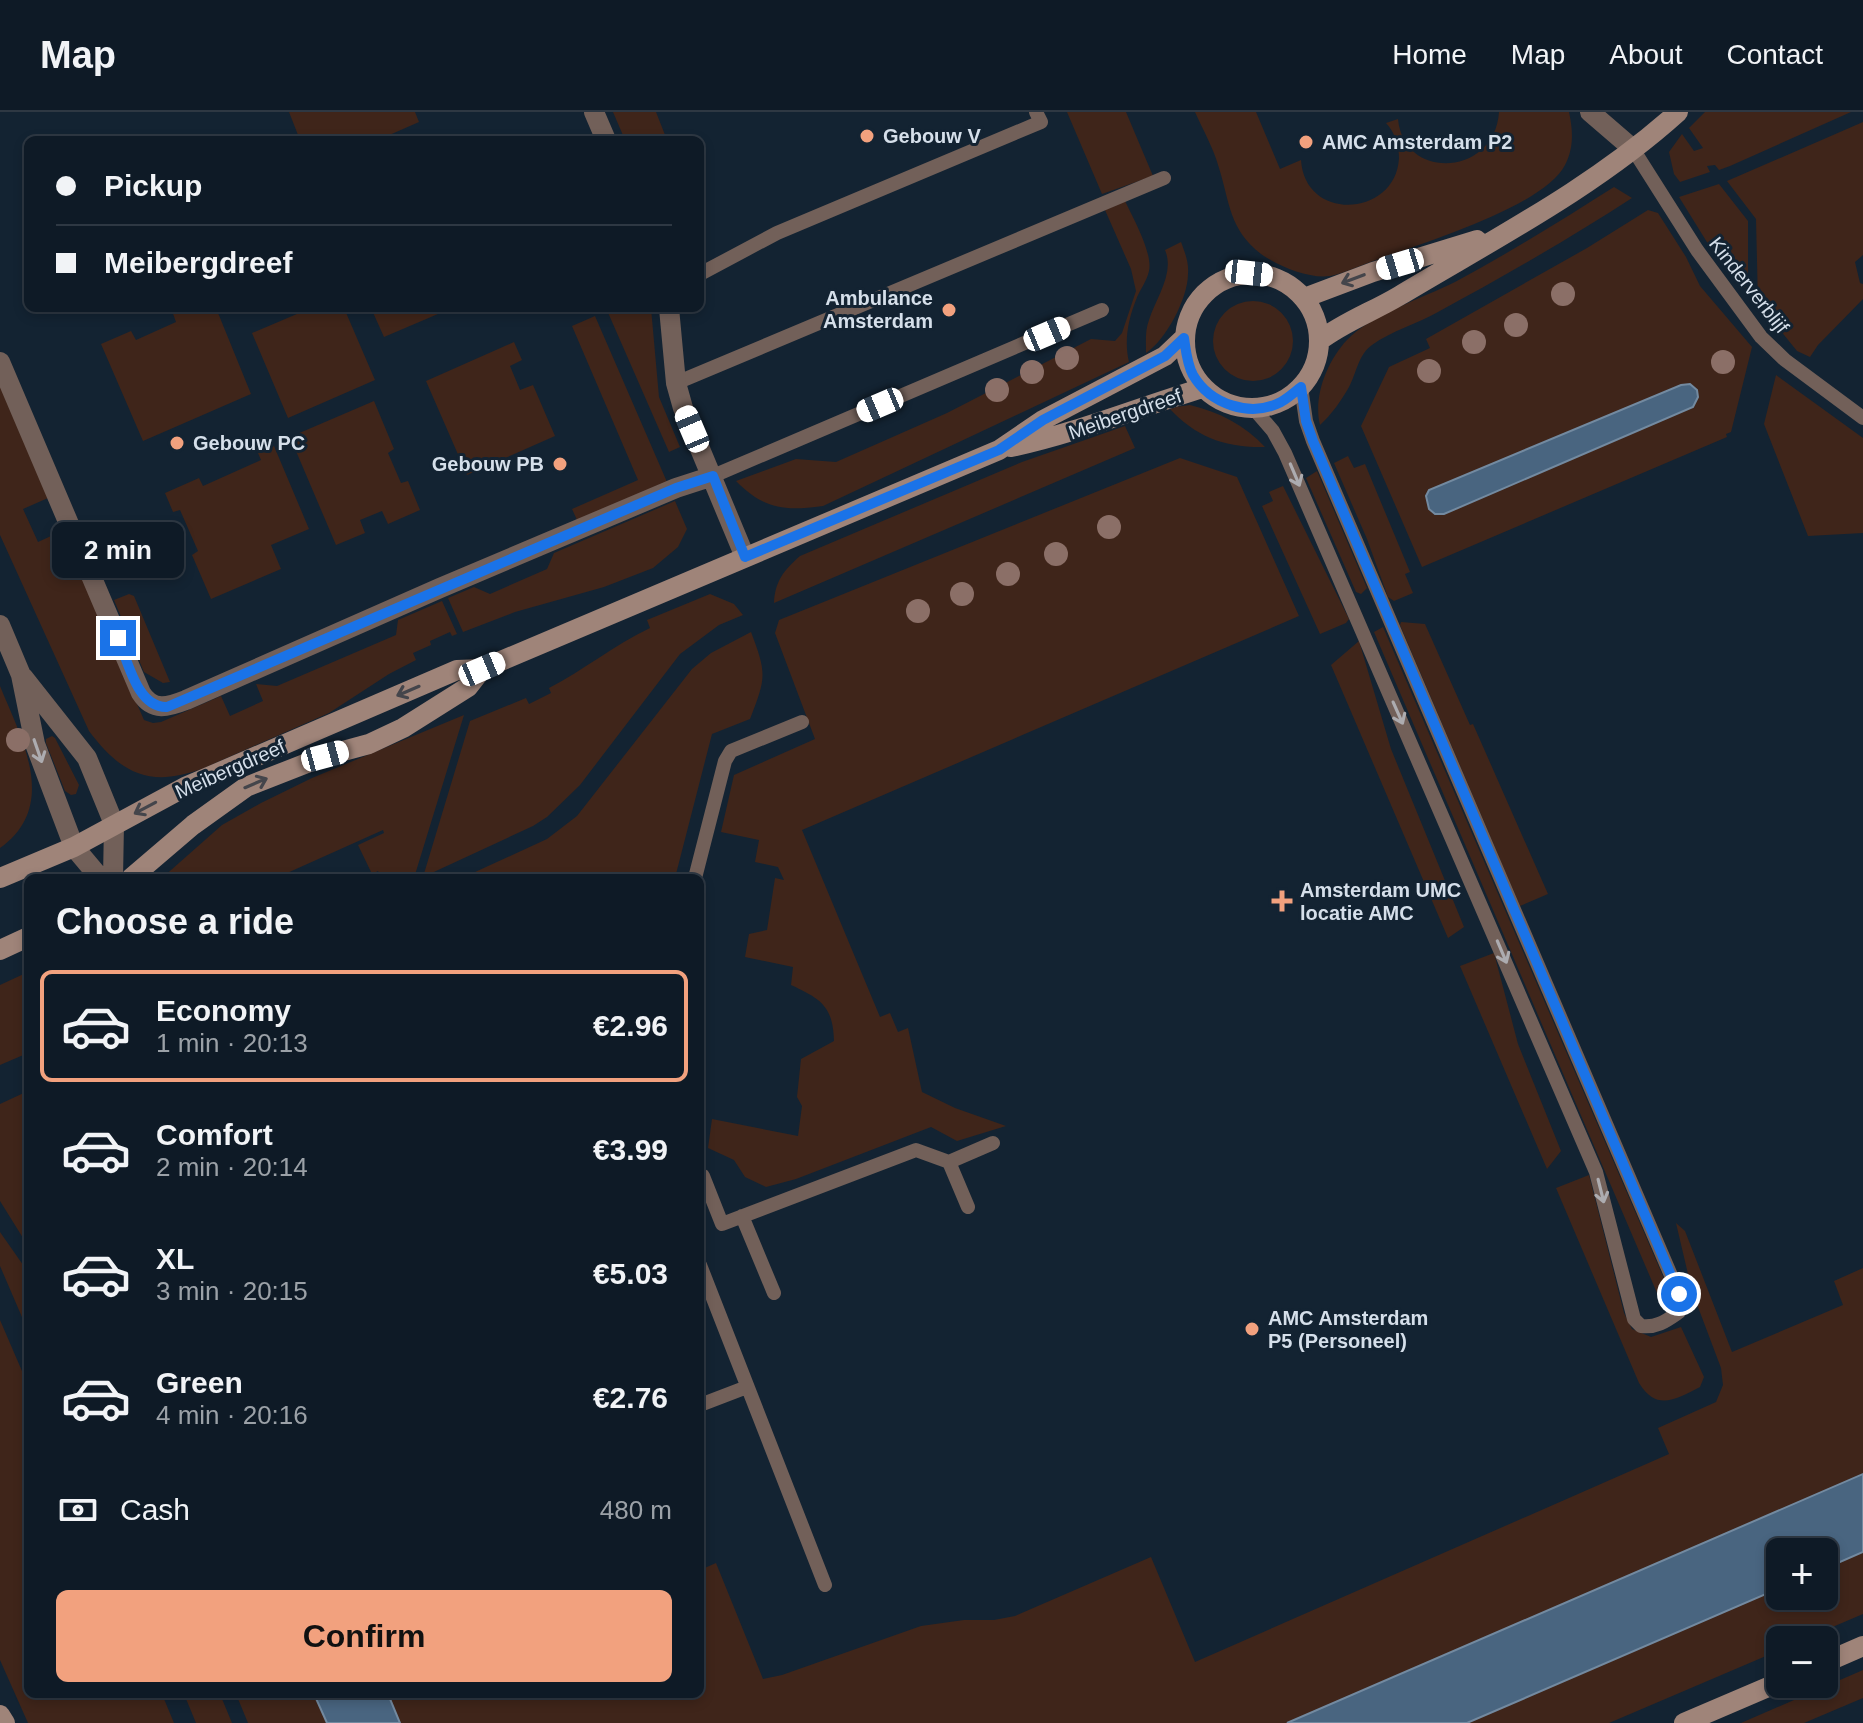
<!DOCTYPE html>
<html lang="en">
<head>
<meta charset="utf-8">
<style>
  :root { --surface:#0e1a26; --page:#17232e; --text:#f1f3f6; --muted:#9ba1a7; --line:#2e3843; --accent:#f2a17e }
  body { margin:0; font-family:Helvetica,sans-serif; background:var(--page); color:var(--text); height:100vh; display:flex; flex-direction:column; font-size:30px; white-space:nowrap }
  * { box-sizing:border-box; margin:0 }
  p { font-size:26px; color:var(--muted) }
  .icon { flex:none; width:44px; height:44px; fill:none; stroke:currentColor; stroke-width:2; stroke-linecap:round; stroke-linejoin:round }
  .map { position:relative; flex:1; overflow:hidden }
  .drawer { position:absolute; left:24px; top:762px; width:680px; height:824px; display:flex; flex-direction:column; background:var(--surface); border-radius:12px; box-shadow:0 4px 12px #0003,0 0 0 2px var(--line) }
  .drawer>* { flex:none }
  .banner { position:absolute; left:24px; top:24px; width:680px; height:176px; border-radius:12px; box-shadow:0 4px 12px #0003,0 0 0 2px var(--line); display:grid; align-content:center; height:176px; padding:0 32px; background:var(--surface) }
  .controls { position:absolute; left:1766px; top:1426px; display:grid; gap:16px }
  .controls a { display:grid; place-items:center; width:72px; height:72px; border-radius:12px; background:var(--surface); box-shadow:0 4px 12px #0003,0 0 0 2px var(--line); font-size:40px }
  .end { position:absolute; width:36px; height:36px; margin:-18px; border:10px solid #1a73e8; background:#fff; box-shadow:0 0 0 4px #fff }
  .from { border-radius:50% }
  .bubble { position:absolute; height:56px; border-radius:12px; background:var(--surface); box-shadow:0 4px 12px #0003,0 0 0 2px var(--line); font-size:26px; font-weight:600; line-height:56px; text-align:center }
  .car { position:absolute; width:24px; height:48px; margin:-24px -12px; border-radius:10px; box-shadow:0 0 6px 2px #0007; background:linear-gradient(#fff 24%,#345 0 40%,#fff 0 76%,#345 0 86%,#fff 0) }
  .banner b { display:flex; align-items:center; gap:28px; height:76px; font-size:30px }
  .banner b+b { border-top:2px solid var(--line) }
  .banner i { width:20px; height:20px; background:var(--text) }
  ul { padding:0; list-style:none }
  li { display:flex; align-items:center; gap:24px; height:112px; margin:0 16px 12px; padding:0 16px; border:4px solid transparent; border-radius:12px }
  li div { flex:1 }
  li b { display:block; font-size:30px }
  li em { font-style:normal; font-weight:600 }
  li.selected { border-color:var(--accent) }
  li>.icon { width:72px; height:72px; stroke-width:1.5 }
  h2 { padding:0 32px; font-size:36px; line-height:96px }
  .pay { display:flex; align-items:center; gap:20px; height:88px; padding:0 32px; font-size:30px }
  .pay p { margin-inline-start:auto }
  .button { display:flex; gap:16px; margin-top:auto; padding:16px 32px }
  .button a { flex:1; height:92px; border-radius:12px; background:var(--accent); color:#111; font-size:32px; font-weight:600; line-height:92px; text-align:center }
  header { display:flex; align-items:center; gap:48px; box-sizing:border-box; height:112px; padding:0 40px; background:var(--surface); border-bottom:2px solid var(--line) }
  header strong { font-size:38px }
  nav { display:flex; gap:44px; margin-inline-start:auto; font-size:28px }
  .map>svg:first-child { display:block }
</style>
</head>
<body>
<header>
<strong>Map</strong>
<nav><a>Home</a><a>Map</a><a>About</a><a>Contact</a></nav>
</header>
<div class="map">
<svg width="1863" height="1611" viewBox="0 0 1863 1611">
  <rect width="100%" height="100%" fill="#132332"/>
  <!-- green -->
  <path fill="#3f251a" d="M289 0H415L419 10 378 28H366L363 23 350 28H300Z
    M613 0H656L667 28H625Z
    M1067 0H1126L1153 64 1102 82Z
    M1195 0H1256L1280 57 1301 48C1305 111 1396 105 1399 46 1399 33 1395 21 1386 11L1398 7C1404 70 1495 64 1499 0H1569C1573 18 1574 36 1565 53 1545 94 1420 132 1376 148 1361 153 1345 161 1330 164 1309 167 1278 154 1261 142 1229 117 1230 91 1219 56 1214 37 1203 18 1195 0Z
    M1705 0H1851L1730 54 1719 58 1715 53 1707 54 1710 60 1680 70 1674 62 1669 40 1682 22 1694 39 1703 36 1689 16Z
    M1863 10V143L1855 150 1860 171 1863 172V187L1818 233 1810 245 1797 239 1758 191 1756 107 1727 69Z
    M1719 72 1748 109V180L1710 135 1679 85Z
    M1614 75 1632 86C1569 127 1504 164 1438 200 1417 212 1391 219 1372 233 1358 243 1357 260 1349 275 1341 289 1332 302 1320 313 1313 285 1327 249 1347 228 1370 203 1423 186 1455 170 1509 141 1562 108 1614 75Z
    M1125 89C1133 106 1153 141 1149 159 1147 169 1139 179 1136 188 1128 208 1124 229 1129 250L823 394C784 399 765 398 736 369L796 347 836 350 947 301 1091 227 1115 229 1122 221 1136 179 1131 157 1105 98Z
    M1648 98 1658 101 1686 145 1700 174 1752 235 1731 320 1726 322 1727 325 1422 455 1361 314 1389 255 1430 236 1426 227 1587 136Z
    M1181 130C1185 141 1189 150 1188 162 1188 186 1166 228 1146 241 1146 230 1145 218 1149 208 1156 186 1175 161 1165 138Z
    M1213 229a40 40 0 1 1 80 0a40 40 0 1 1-80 0Z
    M171 196H216L251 282 143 329 101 232 131 219 136 228 176 210Z
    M311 196H344L375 268 288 306 252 221Z
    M371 196H452L384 225Z
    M606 196H651L659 285 680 335 669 340Z
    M595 204 667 370 577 408 572 397 638 368 572 214Z
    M514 230 522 248 510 254 520 278 533 273 555 324 467 363 426 269Z
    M1776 263 1863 326V421L1808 424 1764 312Z
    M0 274 48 386 23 397 38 430 62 419 144 608 153 611 161 610 221 584 230 604 263 589 256 572 277 574 396 523 398 508 442 489 457 522 452 524 450 520 430 529 431 533 413 541 416 548 389 562 329 601 204 656C151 676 122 663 89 619L0 423Z
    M374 289 394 337 388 341 401 371 408 369 420 398 388 412 382 399 360 408 365 421 336 433 290 325Z
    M1190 293C1219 300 1245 313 1265 335 1225 336 1196 325 1169 296Z
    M1125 314 1135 336 774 491C775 469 784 458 800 444L1022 350Z
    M274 334 309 417 271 433 281 457 211 487 192 443 198 439 180 398 173 400 165 381 199 366 203 374 261 348 258 341Z
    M1348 344 1354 356 1365 352 1410 460 1405 462 1413 481 1394 489 1388 485 1367 427 1334 351Z
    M1180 346 1237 365 1299 504 802 718 880 905 890 901 898 920 908 916 922 980 955 996 1006 1014 957 1029 931 1015 796 1067 766 1075 745 1065 734 1048 708 1036 712 1007 798 1024 802 994 797 985 801 947 834 929C833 894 821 887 791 873L793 855 745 845 749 822 767 818 775 766 784 768 778 755 755 750 759 728 721 720 734 663 815 627 775 521 779 508Z
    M1317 359 1367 476 1361 482 1356 480 1306 366Z
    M1283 374 1349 507 1346 511 1320 522 1262 394 1273 389 1269 380Z
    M675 389 687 417 678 435 653 456 604 475 515 500 463 520 448 486 474 475 490 482 547 457 554 441Z
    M129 482 134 484 170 570 163 571 144 560 114 488Z
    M710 482 734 492 743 503 719 513 680 542 580 673 547 705 533 714 423 765 470 609 526 586 529 592 551 581 549 576C584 558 614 533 650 516L647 508Z
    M1401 510 1425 512 1470 613 1473 612 1548 782 1520 794 1400 513Z
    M1383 515 1674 1190 1663 1195 1374 520Z
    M751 520C767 562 766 566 750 607L712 622 675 766H462L547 727 577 704 692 557 711 541Z
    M1359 529 1391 637 1464 815 1448 826 1331 553Z
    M0 574C21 626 60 693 0 736Z
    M464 603 414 766H382L378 759 372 762 358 733 384 721 383 718 276 766H162L222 713 261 691 312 666Z
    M52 624 55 626 79 673 76 682 71 683 65 679 46 631V627Z
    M1494 841 1518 932 1561 1039 1547 1057 1460 854Z
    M28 860V941L0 953V873Z
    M28 979V1134L0 1089V992Z
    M1589 1063 1624 1201 1632 1217 1651 1225 1681 1215 1704 1265 1700 1275C1676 1287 1657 1300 1639 1271L1556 1076Z
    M1676 1111 1685 1119 1732 1240 1843 1193 1834 1169 1863 1156V1362L1287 1611H400L388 1582H700V1458L716 1451 763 1567 782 1563 921 1514 964 1508H994L1015 1504 1151 1445 1195 1550 1669 1342 1658 1316 1716 1290 1723 1273 1721 1256 1692 1179Z
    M0 1120 28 1160V1219L0 1154Z
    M0 1208 28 1273V1582H162L174 1611H28L0 1548Z
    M1863 1440V1502L1802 1528H1780V1538L1609 1611H1467L1780 1476V1484H1824V1457Z
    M1863 1558V1586L1804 1611H1741Z
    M184 1582H220L232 1611H196Z
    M236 1582H314L327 1611H248Z"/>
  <!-- water -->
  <path fill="#496580" stroke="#738aa0" stroke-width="2" d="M1690 272 1697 278 1698 285 1693 295 1444 402H1435L1429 397 1426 384 1429 378 1681 273Z
    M1863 1362V1440L1824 1457V1440H1780V1476L1467 1611H1287Z
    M314 1582H388L400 1611H327Z"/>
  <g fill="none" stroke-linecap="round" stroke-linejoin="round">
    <!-- lane -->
    <path stroke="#726059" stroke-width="14" d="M1633 37 1697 138 1761 225 1785 248 1863 306
      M700 162 777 121 1041 10 1036 0
      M676 271 1164 66
      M1254 297 1273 319 1285 341 1596 1060 1634 1207 1641 1214C1657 1216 1666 1209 1679 1200V1182L1313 329 1306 309 1301 275
      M713 364 1102 198
      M695 766 725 649 731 639 802 610
      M700 1063 703 1064 722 1112 916 1038 949 1050
      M968 1095 949 1050 993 1031
      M742 1104 774 1181
      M700 1153 825 1473
      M700 1293 747 1275"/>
    <!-- street -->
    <path stroke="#726059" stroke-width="20" d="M594 0 606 28
      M1590 0 1633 37
      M669 196 676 271 683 296 745 445
      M0 250 141 581C153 600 168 595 186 588L440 476 676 376 713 364
      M0 513 21 563 35 632 74 735 100 766
      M23 565 87 646 114 712 113 766"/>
    <!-- secondary -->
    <path stroke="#9f8479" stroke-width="20" d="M1185 229a67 67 0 1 1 134 0a67 67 0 1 1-134 0Z
      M1304 186 1373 160 1477 128
      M1319 229C1344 210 1372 200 1399 184 1494 127 1595 75 1678 0
      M1011 335C1077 321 1139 295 1203 276
      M0 766 74 735 185 675 457 558 482 557 999 338 1043 308 1165 244 1184 226
      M131 766 193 713 246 675 325 644 369 632 403 616 468 575 482 557
      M0 838 28 825
      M1824 1551 1863 1534
      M0 1603 5 1611
      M1684 1611 1780 1570"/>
  </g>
  <!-- trees -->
  <g fill="#8b6f67">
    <circle cx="1563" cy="182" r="12"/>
    <circle cx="1516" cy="213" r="12"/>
    <circle cx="1474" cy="230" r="12"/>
    <circle cx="1067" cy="246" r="12"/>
    <circle cx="1723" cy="250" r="12"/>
    <circle cx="1429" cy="259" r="12"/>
    <circle cx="1032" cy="260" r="12"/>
    <circle cx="997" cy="278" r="12"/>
    <circle cx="1109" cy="415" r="12"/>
    <circle cx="1056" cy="442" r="12"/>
    <circle cx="1008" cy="462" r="12"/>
    <circle cx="962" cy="482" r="12"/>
    <circle cx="918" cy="499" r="12"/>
    <circle cx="18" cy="628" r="12"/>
  </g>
  <!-- one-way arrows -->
  <defs><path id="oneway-shaft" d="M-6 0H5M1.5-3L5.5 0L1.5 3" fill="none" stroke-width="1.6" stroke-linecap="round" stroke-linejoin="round" transform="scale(2)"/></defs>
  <g stroke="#44454b">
    <use href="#oneway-shaft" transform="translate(1353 167) rotate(159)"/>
    <use href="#oneway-shaft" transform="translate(408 579) rotate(157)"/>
    <use href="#oneway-shaft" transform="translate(256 671) rotate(-23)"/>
    <use href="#oneway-shaft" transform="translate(145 696) rotate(152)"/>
  </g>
  <g stroke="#adacb0">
    <use href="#oneway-shaft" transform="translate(1295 363) rotate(67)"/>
    <use href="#oneway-shaft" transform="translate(1398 601) rotate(66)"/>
    <use href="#oneway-shaft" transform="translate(38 639) rotate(71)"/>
    <use href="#oneway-shaft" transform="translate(1502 840) rotate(67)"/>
    <use href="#oneway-shaft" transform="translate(1601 1079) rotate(76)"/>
  </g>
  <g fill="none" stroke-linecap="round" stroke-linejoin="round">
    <!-- route -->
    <path stroke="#1a73e8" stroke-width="10" d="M118 526C128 549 137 596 167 595L676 376 713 364 745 445 999 338 1043 308 1165 244 1184 226C1186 239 1187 252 1193 263 1210 292 1250 306 1281 290 1288 286 1295 280 1301 275L1306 309 1313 329 1679 1182"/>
  </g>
  <!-- markers -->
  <g fill="#f2a17e" stroke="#132332" stroke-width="3">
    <circle cx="867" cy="24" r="8"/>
    <circle cx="1306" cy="30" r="8"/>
    <circle cx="949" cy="198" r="8"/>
    <circle cx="177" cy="331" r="8"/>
    <circle cx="560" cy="352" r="8"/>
    <path d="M1278 777h8v8h8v8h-8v8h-8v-8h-8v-8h8z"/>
    <circle cx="1252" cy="1217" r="8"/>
  </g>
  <g text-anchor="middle" stroke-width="6" stroke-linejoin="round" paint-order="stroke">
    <!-- poi labels -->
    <g font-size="20" font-weight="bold" fill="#d5dfea" stroke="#132332" text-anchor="start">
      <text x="883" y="31">Gebouw V</text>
      <text x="1322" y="37">AMC Amsterdam P2</text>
      <text x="933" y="193" text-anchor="end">Ambulance<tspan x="933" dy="23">Amsterdam</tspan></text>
      <text x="193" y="338">Gebouw PC</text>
      <text x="544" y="359" text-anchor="end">Gebouw PB</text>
      <text x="1300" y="785">Amsterdam UMC<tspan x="1300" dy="23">locatie AMC</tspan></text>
      <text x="1268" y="1213">AMC Amsterdam<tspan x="1268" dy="23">P5 (Personeel)</tspan></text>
    </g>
    <!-- street labels -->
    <g font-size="20" fill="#d5dfea" stroke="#132332">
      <text transform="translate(1749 173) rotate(52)" y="7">Kinderverblijf</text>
      <text transform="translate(1125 302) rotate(-19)" y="7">Meibergdreef</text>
      <text transform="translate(230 657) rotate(-24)" y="7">Meibergdreef</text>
    </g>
  </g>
</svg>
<div class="controls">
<a>+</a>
<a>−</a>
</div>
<i class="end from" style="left:1679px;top:1182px"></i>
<i class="end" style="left:118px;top:526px"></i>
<div class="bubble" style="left:52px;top:410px;width:132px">2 min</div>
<i class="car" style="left:1400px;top:152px;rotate:253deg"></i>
<i class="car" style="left:1249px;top:161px;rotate:96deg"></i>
<i class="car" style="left:1047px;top:222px;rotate:67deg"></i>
<i class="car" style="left:880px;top:293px;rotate:247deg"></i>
<i class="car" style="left:692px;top:317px;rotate:337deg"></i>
<i class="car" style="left:482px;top:557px;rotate:67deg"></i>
<i class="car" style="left:325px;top:644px;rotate:75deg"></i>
<div class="banner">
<b><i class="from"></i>Pickup</b>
<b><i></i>Meibergdreef</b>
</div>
<section class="drawer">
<h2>Choose a ride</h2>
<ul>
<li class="selected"><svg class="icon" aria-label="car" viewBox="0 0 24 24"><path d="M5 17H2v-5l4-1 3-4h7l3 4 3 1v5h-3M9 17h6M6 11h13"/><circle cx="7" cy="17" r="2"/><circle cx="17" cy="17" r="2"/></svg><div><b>Economy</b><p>1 min · 20:13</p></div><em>€2.96</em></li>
<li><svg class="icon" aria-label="car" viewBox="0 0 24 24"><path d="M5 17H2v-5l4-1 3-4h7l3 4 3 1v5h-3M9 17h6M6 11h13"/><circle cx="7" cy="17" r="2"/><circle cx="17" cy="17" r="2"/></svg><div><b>Comfort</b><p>2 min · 20:14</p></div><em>€3.99</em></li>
<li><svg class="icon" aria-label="car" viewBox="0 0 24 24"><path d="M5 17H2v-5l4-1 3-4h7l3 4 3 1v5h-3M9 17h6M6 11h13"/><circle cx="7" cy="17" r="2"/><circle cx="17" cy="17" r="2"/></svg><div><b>XL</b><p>3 min · 20:15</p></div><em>€5.03</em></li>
<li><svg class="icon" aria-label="car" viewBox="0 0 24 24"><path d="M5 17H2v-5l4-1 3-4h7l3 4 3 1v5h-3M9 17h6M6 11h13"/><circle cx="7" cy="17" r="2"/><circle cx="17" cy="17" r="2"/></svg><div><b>Green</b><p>4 min · 20:16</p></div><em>€2.76</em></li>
</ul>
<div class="pay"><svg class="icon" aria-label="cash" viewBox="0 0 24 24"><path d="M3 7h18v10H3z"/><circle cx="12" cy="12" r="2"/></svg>Cash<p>480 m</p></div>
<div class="button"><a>Confirm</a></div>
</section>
</div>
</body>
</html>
